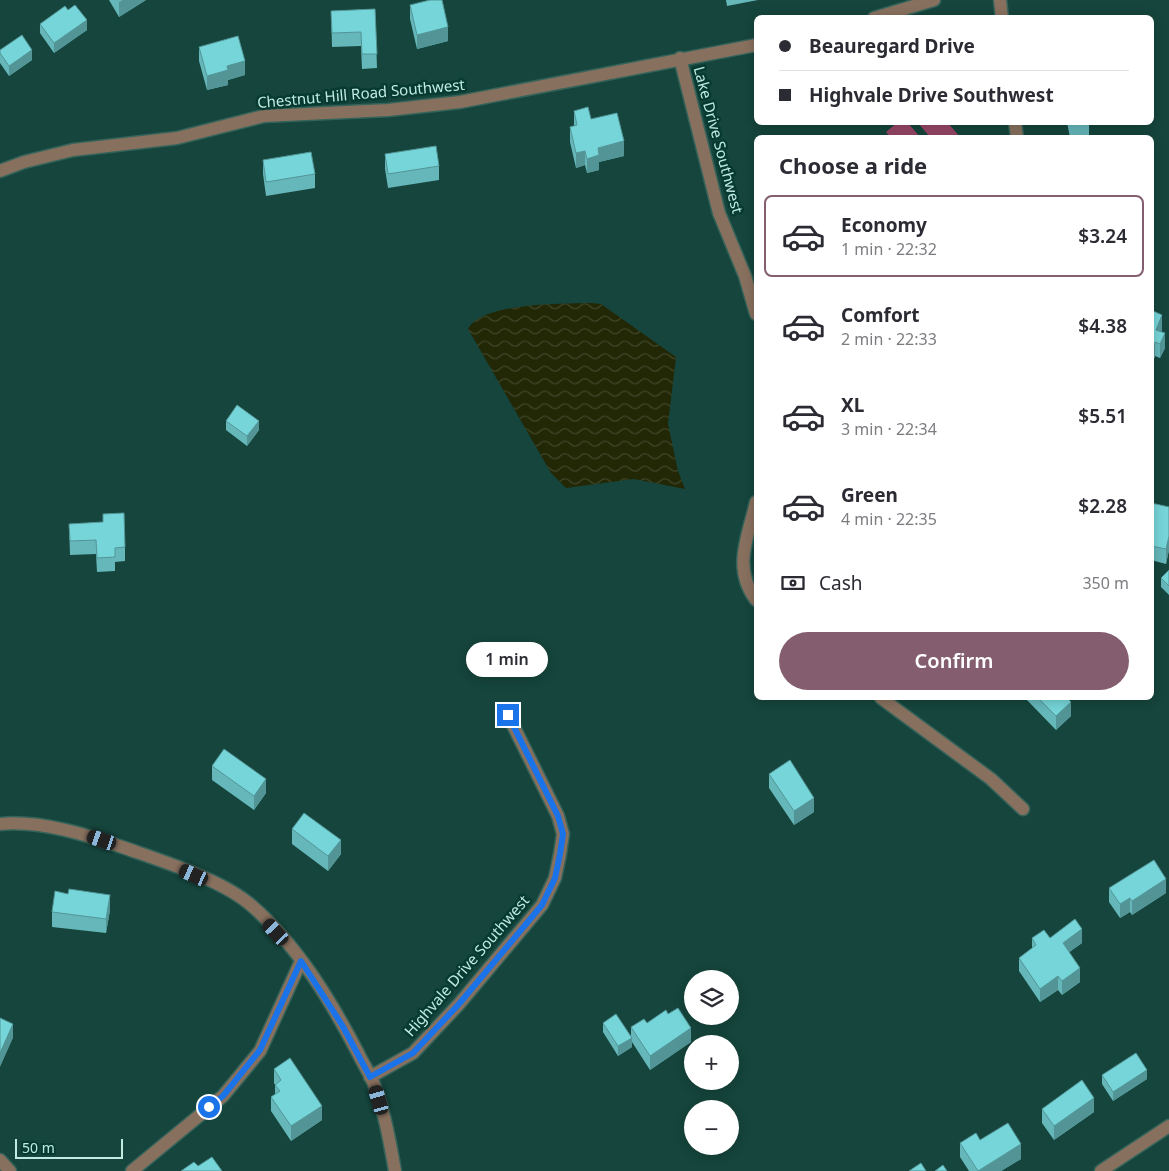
<!DOCTYPE html>
<html lang="en">
<head>
<meta charset="utf-8">
<style>
  :root { --surface:#fff; --page:#f2f2f3; --text:#2b2b33; --muted:#7c7c81; --line:#e1e1e2; --accent:#845d6e }
  body { margin:0; font-family:"Noto Sans",sans-serif; background:var(--page); color:var(--text); height:100vh; display:flex; flex-direction:column; font-size:19px; white-space:nowrap }
  * { box-sizing:border-box; margin:0 }
  p { font-size:16px; color:var(--muted) }
  .icon { flex:none; width:28px; height:28px; fill:none; stroke:currentColor; stroke-width:2; stroke-linecap:round; stroke-linejoin:round }
  .map { position:relative; flex:1; overflow:hidden }
  .panel { position:absolute; left:754px; top:135px; width:400px; height:565px; display:flex; flex-direction:column; background:var(--surface); border-radius:8px; box-shadow:0 2px 12px #0003 }
  .panel>* { flex:none }
  .banner { position:absolute; left:754px; top:15px; width:400px; height:110px; border-radius:8px; box-shadow:0 2px 12px #0003; display:grid; align-content:center; height:110px; padding:0 25px; background:var(--surface) }
  .tools { position:absolute; left:684px; top:970px; display:grid; gap:10px }
  .tools a { display:grid; place-items:center; width:55px; height:55px; border-radius:50%; background:var(--surface); box-shadow:0 2px 12px #0003; font-size:25px }
  .scale { position:absolute; left:15px; bottom:12px; width:108px; box-sizing:border-box; padding-left:5px; border:2px solid #c1eae0; border-top:0; font-size:14px; line-height:18px; white-space:nowrap; color:#c1eae0; -webkit-text-stroke:4px #073b32; paint-order:stroke }
  .end { position:absolute; width:22px; height:22px; margin:-11px; border:6px solid #1a73e8; background:#fff; box-shadow:0 0 0 2px #fff }
  .from { border-radius:50% }
  .bubble { position:absolute; height:35px; border-radius:18px; background:var(--surface); box-shadow:0 2px 12px #0003; font-size:16px; font-weight:600; line-height:35px; text-align:center }
  .car { position:absolute; width:15px; height:30px; margin:-15px -8px; border-radius:6px; box-shadow:0 0 4px 1px #0007; background:linear-gradient(#222 24%,#8ab4d8 0 40%,#222 0 76%,#8ab4d8 0 86%,#222 0) }
  .banner b { display:flex; align-items:center; gap:18px; height:48px; font-size:19px }
  .banner b+b { border-top:1px solid var(--line) }
  .banner i { width:12px; height:12px; background:var(--text) }
  ul { padding:0; list-style:none }
  li { display:flex; align-items:center; gap:15px; height:82px; margin:0 10px 8px; padding:0 15px; border:2px solid transparent; border-radius:8px }
  li div { flex:1 }
  li b { display:block; font-size:19px }
  li em { font-style:normal; font-weight:600 }
  li.selected { border-color:var(--accent) }
  li>.icon { width:45px; height:45px; stroke-width:1.5 }
  h2 { padding:0 25px; font-size:22px; line-height:60px }
  .pay { display:flex; align-items:center; gap:12px; height:55px; padding:0 25px; font-size:19px }
  .pay p { margin-inline-start:auto }
  .cta { display:flex; gap:10px; margin-top:auto; padding:10px 25px }
  .cta a { flex:1; height:58px; border-radius:30px; background:var(--accent); color:#fff; font-size:20px; font-weight:600; line-height:58px; text-align:center }
  .map>svg:first-child { display:block }
</style>
</head>
<body>
<div class="map">
<svg width="1169" height="1171" viewBox="0 0 1169 1171">
  <defs>
    <pattern id="water-waves" width="16" height="10" patternUnits="userSpaceOnUse" patternTransform="scale(1.25)"><rect width="16" height="10" fill="#222706"/><path d="M0 5q4-4 8 0t8 0" fill="none" stroke="#40462a"/></pattern>
  </defs>
  <rect width="100%" height="100%" fill="#15453c"/>
  <!-- pitch -->
  <path fill="#974766" d="M898 122 908 123 920 137H890L886 132Z
    M918 123H948L960 137H930Z"/>
  <!-- water -->
  <path fill="url(#water-waves)" d="M591 303 601 304 676 357 668 424 678 471 685 489 634 479 566 488 551 473 468 329C483 302 562 304 591 303Z"/>
  <g fill="none" stroke-linecap="round" stroke-linejoin="round">
    <!-- minor casing -->
    <g stroke="#34635a" stroke-width="15">
      <path id="minor" d="M1000 0 1002 18
        M874 18 934 0
        M680 58 719 213 745 276 756 314
        M1015 122 1017 138
        M0 171 24 162 73 150 177 138 264 116 388 110 460 102 756 45
        M756 502C748 537 732 568 756 600
        M881 698 991 779 1023 809
        M0 824C40 820 88 835 125 848 162 861 223 880 252 906 297 945 331 1001 358 1053 363 1064 371 1075 375 1087 385 1114 390 1143 395 1171
        M370 1077 413 1053 459 1004 542 905 555 878 560 854 563 834 558 816 508 715
        M0 1160 10 1171
        M132 1171 223 1096 260 1051 301 961
        M1101 1171 1169 1126"/>
    </g>
    <!-- minor -->
    <use href="#minor" stroke="#88705e" stroke-width="12"/>
  </g>
  <!-- wall -->
  <path fill="#65b7ba" d="M109 0H146L119 17Z
    M726 0H758L727 6Z
    M410 5 448 41 417 49 410 19Z
    M375 9 377 68 362 69 361 46 332 47 331 11Z
    M68 10 87 30 54 53 40 33V24Z
    M199 47 245 75 228 80V85L207 90 199 61Z
    M0 50 32 60 9 76 0 63Z
    M574 111 591 119 624 156 599 162V170L587 173 585 165 576 168 570 142V127L574 126Z
    M1067 122H1089V136L1082 138H1070Z
    M385 154 439 166V180L388 188 385 169Z
    M263 160 315 174V188L266 196 263 174Z
    M1151 310 1162 329 1161 332 1165 348 1160 358 1155 356 1151 366Z
    M226 421 259 430 247 446 226 430Z
    M1151 503 1169 507V550L1166 564 1151 560Z
    M103 514 125 547V561L115 562V571L97 572 96 554 70 555 69 524 103 522Z
    M1169 570V595L1161 587V578Z
    M1025 698H1067L1071 716 1056 730Z
    M212 766 266 793 254 810 212 780Z
    M769 774 814 812 794 825 769 788Z
    M292 829 341 854 328 871 292 844Z
    M1109 888 1166 893 1132 915 1130 912 1120 918 1109 902Z
    M110 910 106 933 52 927V912Z
    M1032 938H1050L1082 943 1069 952 1080 982 1062 995 1058 990 1040 1002 1019 971V958L1032 949Z
    M603 1023 631 1037V1027L647 1023 691 1042 650 1070 632 1042V1047L618 1056 603 1032Z
    M274 1069 322 1120 291 1141 271 1111V1097L275 1094V1085L274 1083Z
    M1102 1075 1147 1079 1113 1101 1102 1084Z
    M1042 1109 1094 1112 1054 1140 1042 1123Z
    M980 1140 1021 1159 1001 1171H969L960 1157V1143Z"/>
  <!-- shaded-wall -->
  <path fill="#539597" d="M123 0H146L119 17V2Z
    M87 20V30L54 53V43Z
    M448 27V41L417 49V35Z
    M32 50V60L9 76V66Z
    M245 61V75L228 80V85L207 90V76L227 66Z
    M624 141V156L599 162V170L587 173V159L598 148Z
    M585 151V165L576 168V153Z
    M1162 315V329L1157 342 1156 330Z
    M1165 333V348L1160 358V344Z
    M1155 342V356L1151 366V352Z
    M259 421V430L247 446V436Z
    M1169 536V550L1166 564V549Z
    M1071 702V716L1056 730V716Z
    M266 779V793L254 810V796Z
    M814 798V812L794 825V811Z
    M341 840V854L328 871V856Z
    M1166 879V893L1132 915V901Z
    M110 895V910L106 933V919Z
    M1130 898V912L1120 918V904Z
    M1082 929V943L1063 957V943Z
    M1080 968V982L1062 995V981Z
    M1058 976V990L1040 1002V989Z
    M13 1024V1038L0 1067V1053Z
    M691 1028V1042L650 1070V1056Z
    M632 1038V1047L618 1056V1046Z
    M1147 1070V1079L1113 1101V1092Z
    M1094 1098V1112L1054 1140V1126Z
    M322 1106V1120L291 1141V1126Z
    M1021 1144V1159L1001 1171H978Z"/>
  <!-- building -->
  <path fill="#76d5d8" stroke="#539597" d="M430 0H442L448 27 417 35 410 5Z
    M75 5 87 20 54 43 40 24 65 6 68 10Z
    M375 9 377 54H362L361 32 332 33 331 11Z
    M22 35 32 50 9 66 0 53V50Z
    M238 36 245 61 227 66 228 70 207 76 199 47Z
    M588 107 591 119 617 113 624 141 598 148 599 155 587 159 585 151 576 153 570 127 577 125 574 111Z
    M1069 122H1087L1070 125Z
    M436 146 439 166 388 174 385 154Z
    M311 152 315 174 266 182 263 160Z
    M1151 310 1162 315 1156 330 1165 333 1160 344 1155 342 1151 352Z
    M237 405 259 421 247 436 226 421Z
    M1151 503 1169 507V536L1166 549 1151 546Z
    M124 513 125 547 115 548V557L97 558 96 540 70 541 69 524 103 522V514Z
    M1169 570V586L1161 578Z
    M1038 698H1067L1071 702 1056 716Z
    M224 749 266 779 254 796 212 766Z
    M790 760 814 798 794 811 769 774Z
    M304 813 341 840 328 856 292 829Z
    M1154 860 1166 879 1132 901 1130 898 1120 904 1109 888Z
    M69 889 110 895 106 919 52 912 55 891 68 894Z
    M1075 919 1082 929 1063 943 1080 968 1062 981 1058 976 1040 989 1019 958 1036 945 1032 938 1044 930 1050 938Z
    M678 1008 691 1028 650 1056 631 1027 644 1019 647 1023 666 1010 668 1014Z
    M616 1014 632 1038 618 1046 603 1023Z
    M0 1018 13 1024 0 1053Z
    M1136 1053 1147 1070 1113 1092 1102 1075Z
    M290 1058 322 1106 291 1126 271 1097 280 1091 275 1085 281 1080 274 1069Z
    M1082 1080 1094 1098 1054 1126 1042 1109Z
    M1008 1123 1021 1144 978 1171 960 1143 976 1133 980 1140Z
    M212 1157 222 1171H181L194 1162 198 1166Z
    M921 1163 926 1171H909Z
    M943 1165 947 1171H935Z"/>
  <g fill="none" stroke-linecap="round" stroke-linejoin="round">
    <!-- route -->
    <path stroke="#1a73e8" stroke-width="6" d="M209 1107 223 1096 260 1050 301 961 342 1025 370 1077 413 1053 459 1004 542 905 555 878 560 854 563 834 558 816 508 715"/>
  </g>
  <g text-anchor="middle" stroke-width="5" stroke-linejoin="round" paint-order="stroke">
    <!-- street labels -->
    <g font-size="15" fill="#c1eae0" stroke="#073b32">
      <text transform="translate(361 94) rotate(-5)" y="5">Chestnut Hill Road Southwest</text>
      <text transform="translate(718 140) rotate(75)" y="5">Lake Drive Southwest</text>
      <text transform="translate(467 966) rotate(-49)" y="5">Highvale Drive Southwest</text>
    </g>
  </g>
</svg>
<div class="tools">
<a><svg class="icon" aria-label="layers" viewBox="0 0 24 24"><path d="M12 4l9 5-9 5-9-5zM3 14l9 5 9-5"/></svg></a>
<a>+</a>
<a>−</a>
</div>
<div class="scale">50 m</div>
<i class="end from" style="left:209px;top:1107px"></i>
<i class="end" style="left:508px;top:715px"></i>
<div class="bubble" style="left:466px;top:642px;width:82px">1 min</div>
<i class="car" style="left:102px;top:840px;rotate:289deg"></i>
<i class="car" style="left:194px;top:875px;rotate:294deg"></i>
<i class="car" style="left:276px;top:932px;rotate:317deg"></i>
<i class="car" style="left:379px;top:1100px;rotate:344deg"></i>
<div class="banner">
<b><i class="from"></i>Beauregard Drive</b>
<b><i></i>Highvale Drive Southwest</b>
</div>
<section class="panel">
<h2>Choose a ride</h2>
<ul>
<li class="selected"><svg class="icon" aria-label="car" viewBox="0 0 24 24"><path d="M5 17H2v-5l4-1 3-4h7l3 4 3 1v5h-3M9 17h6M6 11h13"/><circle cx="7" cy="17" r="2"/><circle cx="17" cy="17" r="2"/></svg><div><b>Economy</b><p>1 min · 22:32</p></div><em>$3.24</em></li>
<li><svg class="icon" aria-label="car" viewBox="0 0 24 24"><path d="M5 17H2v-5l4-1 3-4h7l3 4 3 1v5h-3M9 17h6M6 11h13"/><circle cx="7" cy="17" r="2"/><circle cx="17" cy="17" r="2"/></svg><div><b>Comfort</b><p>2 min · 22:33</p></div><em>$4.38</em></li>
<li><svg class="icon" aria-label="car" viewBox="0 0 24 24"><path d="M5 17H2v-5l4-1 3-4h7l3 4 3 1v5h-3M9 17h6M6 11h13"/><circle cx="7" cy="17" r="2"/><circle cx="17" cy="17" r="2"/></svg><div><b>XL</b><p>3 min · 22:34</p></div><em>$5.51</em></li>
<li><svg class="icon" aria-label="car" viewBox="0 0 24 24"><path d="M5 17H2v-5l4-1 3-4h7l3 4 3 1v5h-3M9 17h6M6 11h13"/><circle cx="7" cy="17" r="2"/><circle cx="17" cy="17" r="2"/></svg><div><b>Green</b><p>4 min · 22:35</p></div><em>$2.28</em></li>
</ul>
<div class="pay"><svg class="icon" aria-label="cash" viewBox="0 0 24 24"><path d="M3 7h18v10H3z"/><circle cx="12" cy="12" r="2"/></svg>Cash<p>350 m</p></div>
<div class="cta"><a>Confirm</a></div>
</section>
</div>
</body>
</html>
